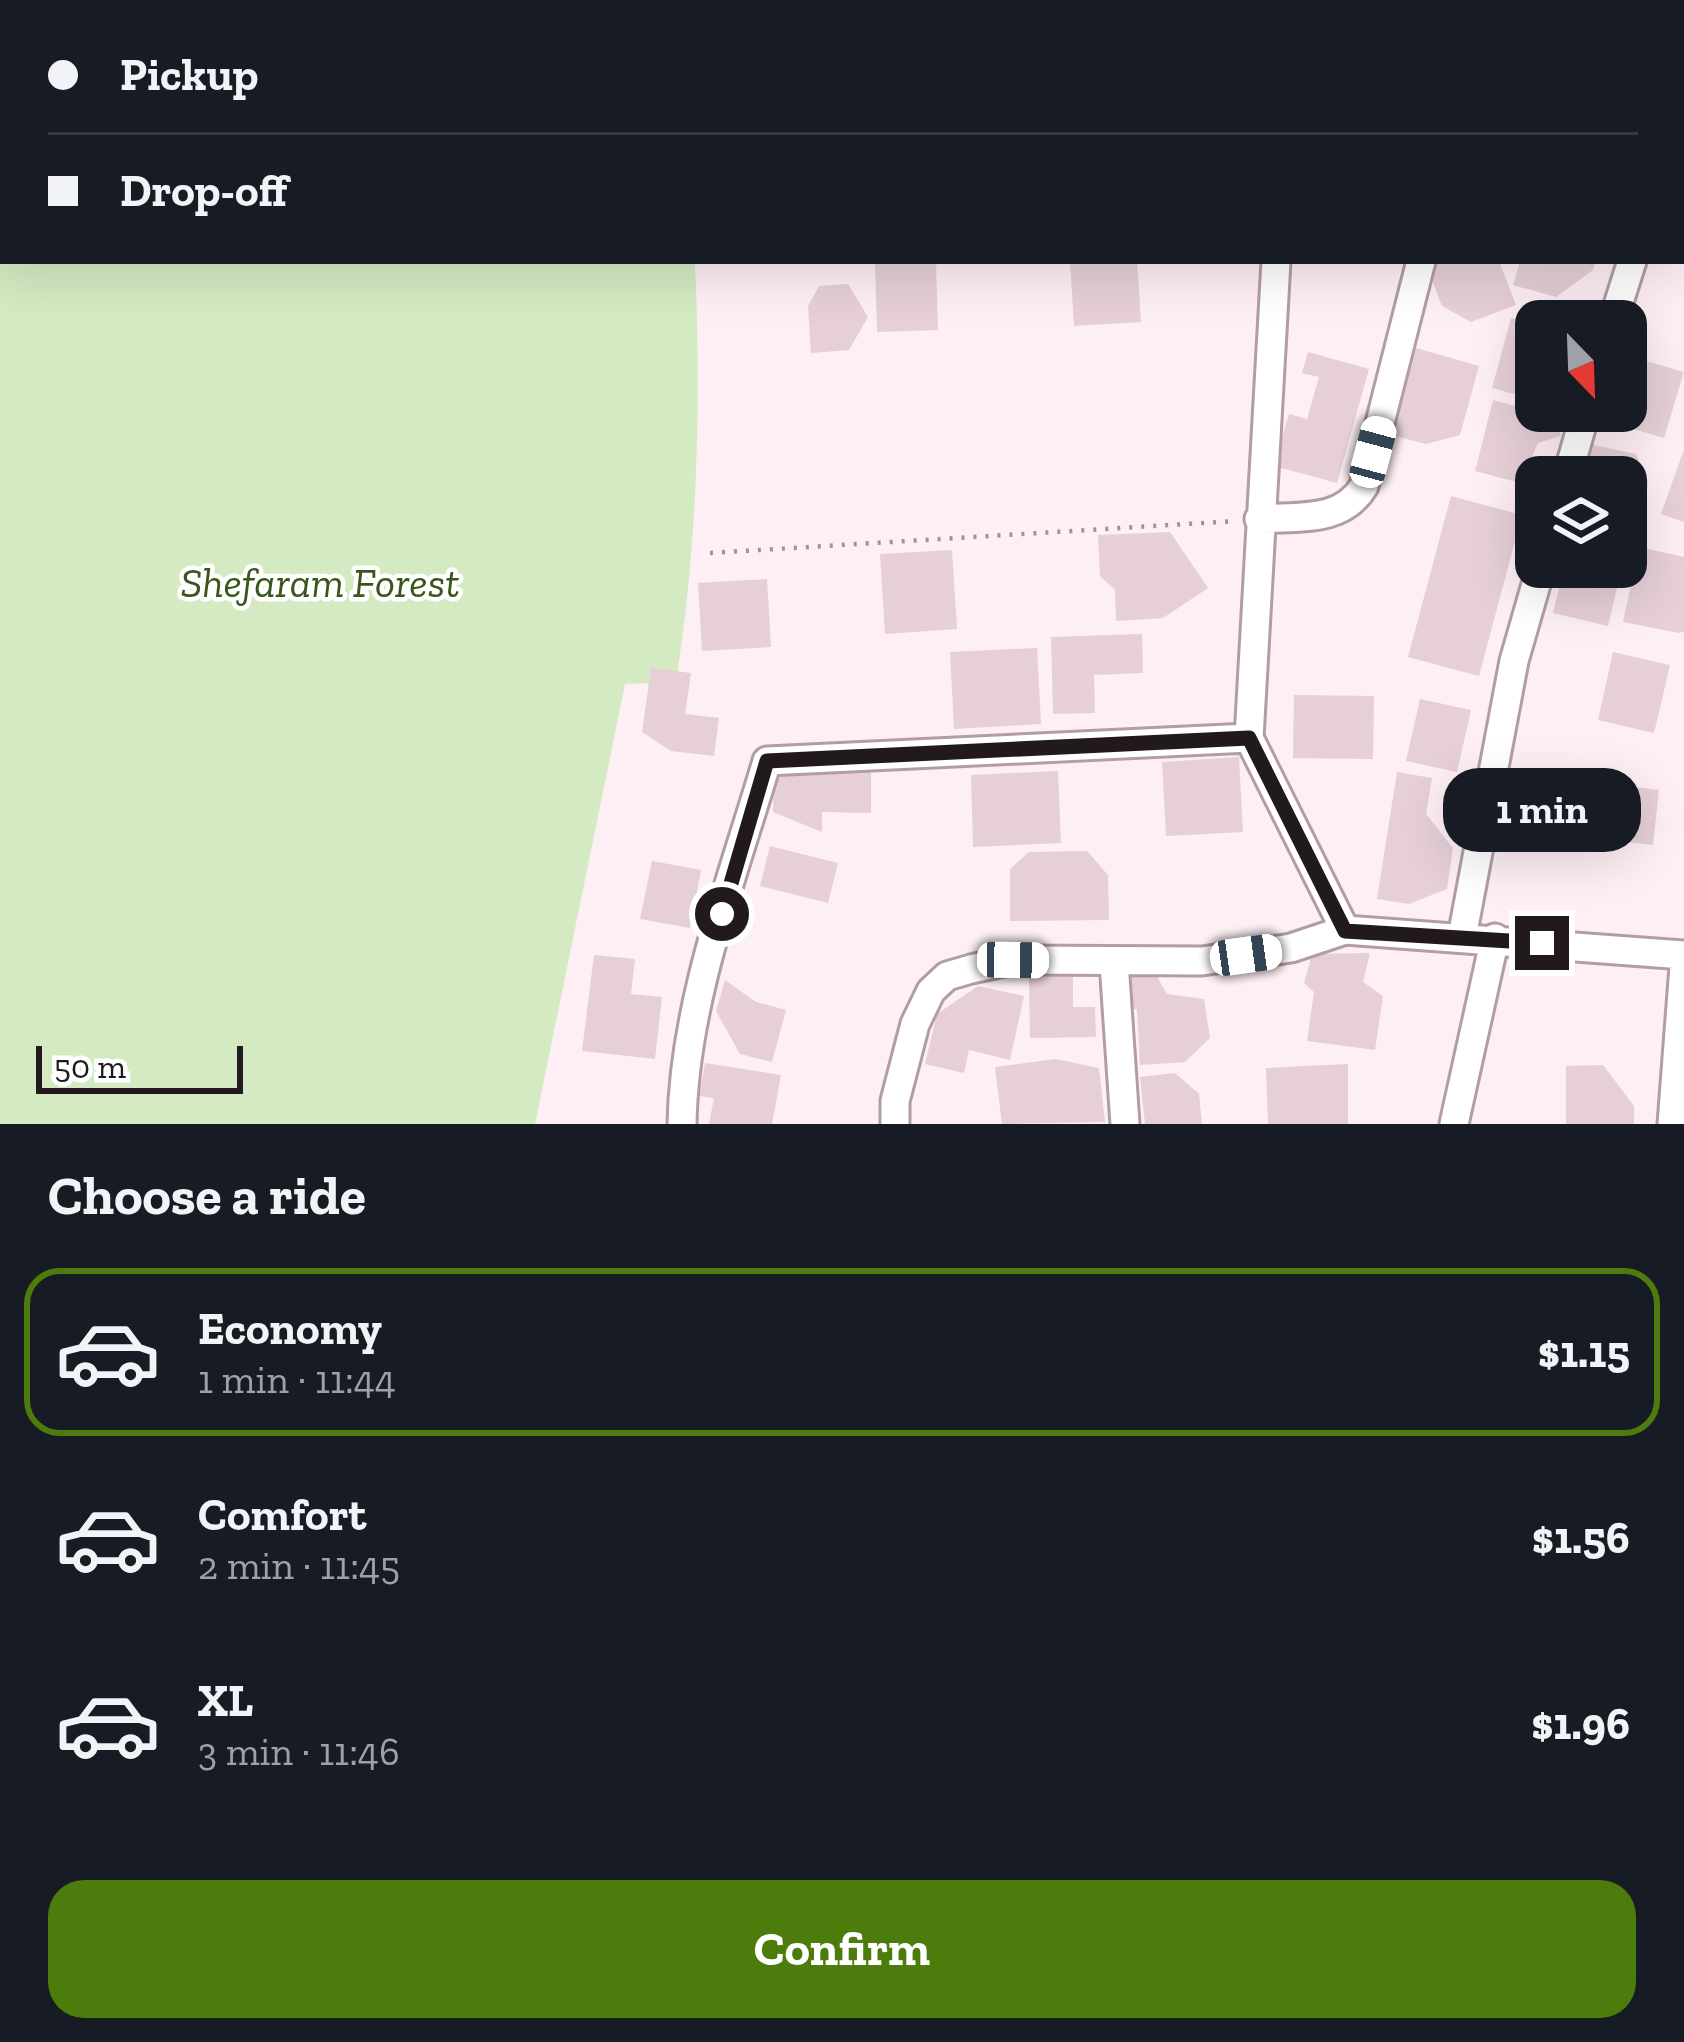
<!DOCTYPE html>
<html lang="en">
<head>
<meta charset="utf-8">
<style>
  :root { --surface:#171b24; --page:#20242c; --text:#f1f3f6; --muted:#9ea1a6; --line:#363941; --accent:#4c7d0c }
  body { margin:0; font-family:"Zilla Slab",serif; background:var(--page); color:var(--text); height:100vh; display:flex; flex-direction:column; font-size:45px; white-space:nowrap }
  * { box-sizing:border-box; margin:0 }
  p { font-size:39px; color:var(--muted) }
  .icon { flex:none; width:66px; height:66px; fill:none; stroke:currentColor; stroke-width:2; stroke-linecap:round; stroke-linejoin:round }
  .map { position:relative; height:1124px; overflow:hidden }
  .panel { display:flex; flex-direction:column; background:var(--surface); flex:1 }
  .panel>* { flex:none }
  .hud { position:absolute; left:0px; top:0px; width:1686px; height:264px; box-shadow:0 12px 48px #0002; display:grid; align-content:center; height:264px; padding:0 48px; background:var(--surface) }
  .needle { width:78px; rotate:157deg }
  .tools { position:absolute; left:1515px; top:300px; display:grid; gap:24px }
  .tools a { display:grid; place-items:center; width:132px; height:132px; border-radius:24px; background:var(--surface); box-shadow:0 12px 48px #0002; font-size:60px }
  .scale { position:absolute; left:36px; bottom:30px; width:207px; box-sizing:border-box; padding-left:12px; border:6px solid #21191c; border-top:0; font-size:33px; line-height:42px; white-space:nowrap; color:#21191c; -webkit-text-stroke:9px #fff; paint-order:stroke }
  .end { position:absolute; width:54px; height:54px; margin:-27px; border:15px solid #21191c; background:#fff; box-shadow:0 0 0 6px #fff }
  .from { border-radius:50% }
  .bubble { position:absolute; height:84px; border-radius:36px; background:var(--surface); box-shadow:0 12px 48px #0002; font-size:39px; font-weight:800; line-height:84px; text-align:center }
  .car { position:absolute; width:36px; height:72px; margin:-36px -18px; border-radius:15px; box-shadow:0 0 9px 3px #0007; background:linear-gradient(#fff 24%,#345 0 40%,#fff 0 76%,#345 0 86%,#fff 0) }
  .hud b { display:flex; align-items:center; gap:42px; height:114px; font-size:45px }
  .hud b+b { border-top:3px solid var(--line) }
  .hud i { width:30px; height:30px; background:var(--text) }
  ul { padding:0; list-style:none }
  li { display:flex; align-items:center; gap:36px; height:168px; margin:0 24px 18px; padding:0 24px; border:6px solid transparent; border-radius:36px }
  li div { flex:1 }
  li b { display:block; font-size:45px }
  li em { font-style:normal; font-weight:800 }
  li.active { border-color:var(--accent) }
  li>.icon { width:108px; height:108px; stroke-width:1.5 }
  h2 { padding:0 48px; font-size:54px; line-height:144px }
  .primary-button { display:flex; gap:24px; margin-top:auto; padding:24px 48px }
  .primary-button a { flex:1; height:138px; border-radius:36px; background:var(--accent); color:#fff; font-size:48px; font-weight:800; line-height:138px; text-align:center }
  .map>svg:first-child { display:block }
</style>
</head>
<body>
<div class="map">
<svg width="1684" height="1124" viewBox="0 0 1684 1124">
  <rect width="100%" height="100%" fill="#fdeff4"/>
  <!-- green -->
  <path fill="#d3eac2" d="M0 0H674L3 3V261H695C701 402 698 542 676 682L625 684 535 1124H0Z"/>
  <!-- building -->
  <path fill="#e6cfd7" d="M875 261H936L938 330 877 332Z
    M1070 261H1137L1141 322 1074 326Z
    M1443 261H1499L1516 305 1471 322 1442 306 1427 267Z
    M1520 261H1596L1593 270 1556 297 1513 285Z
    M848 284 868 317 849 350 811 353 808 306 819 286Z
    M1511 318 1536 325V400L1492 388Z
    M1416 348 1479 366 1460 435 1426 444 1391 435Z
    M1308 352 1369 369 1337 483 1274 466 1289 414 1307 419 1319 377 1302 373Z
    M1626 355 1684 372 1664 438 1599 419 1602 411H1626Z
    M1493 400 1554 416 1561 436 1538 443 1532 457 1544 471 1536 477V487L1475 471Z
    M1589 444 1636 454 1648 482 1641 535 1626 533V477H1581Z
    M1683 452H1684V522L1661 514Z
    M1451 496 1522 515 1479 676 1408 657Z
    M1170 532 1208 588 1163 618 1116 621 1115 590 1100 576 1098 535Z
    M1639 547 1684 557V631L1679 633 1623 622Z
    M952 550 957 629 885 634 880 554Z
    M1564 567H1622L1608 626 1553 613Z
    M767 579 771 647 702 651 698 583Z
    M1142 634 1143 673 1094 675 1095 713 1053 714 1051 637Z
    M1037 648 1041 724 954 729 950 652Z
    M1613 652 1670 665 1654 733 1598 720Z
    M651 668 691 673 685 714 719 718 714 756 671 751 642 732Z
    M1294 695 1374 696 1373 759 1293 758Z
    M1420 699 1471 710 1457 772 1406 761Z
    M1239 757 1243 832 1166 836 1162 762Z
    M774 767 871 768V813L822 812V832L773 812Z
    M1058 771 1061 843 973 847 971 775Z
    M1397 772 1432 778 1426 814 1453 848 1447 889 1409 904 1377 899Z
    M1585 781 1659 790 1653 845 1578 836Z
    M770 846 838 863 828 903 760 886Z
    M1087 851 1108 875 1109 920 1010 921V869L1029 852Z
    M652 861 701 870 690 928 640 919Z
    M1370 953 1363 982 1383 996 1375 1050 1307 1041 1314 992 1304 983 1312 954Z
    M594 955 635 959 631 994 662 997 655 1059 582 1051Z
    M1156 975 1167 994 1204 999 1210 1038 1185 1062 1140 1065 1137 1009H1125L1123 977Z
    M1073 976V1007H1095L1096 1037 1030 1038 1029 977Z
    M725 980 756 1002 786 1010 772 1062 740 1054 716 1011Z
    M978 986 1024 996 1010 1060 969 1050 964 1073 925 1064 937 1014Z
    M1056 1059 1099 1068 1105 1122 1002 1124 995 1067Z
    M705 1063 781 1075 772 1124H709L714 1098 699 1096Z
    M1348 1064V1124H1268L1266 1068Z
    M1603 1065 1634 1106V1124H1566V1066Z
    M1175 1073 1199 1094 1202 1124H1145L1140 1077Z"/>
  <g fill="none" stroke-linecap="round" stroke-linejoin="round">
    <!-- minor casing -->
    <g stroke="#b39da5" stroke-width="33">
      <path id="minor" d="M1282 3 1283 0
        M1683 135 1684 134
        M1276 261 1249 738 1345 930
        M1613 321 1632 261
        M1567 477 1586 411
        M1259 519C1299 516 1342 523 1364 486L1421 261
        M1462 937 1514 661 1541 567
        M1114 962 1125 1124
        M682 1124C684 1002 733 877 767 761L1249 738
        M895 1124V1101L915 1024 931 991 947 976 971 969 1013 960 1202 961 1291 948 1345 930 1684 955
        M1454 1124 1495 938
        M1672 1124 1684 966"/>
    </g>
    <!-- path -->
    <path stroke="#9e9397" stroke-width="4.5" stroke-dasharray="3 9" stroke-linecap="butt" d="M31 3 33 0
      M0 63 3 57
      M710 553 1236 521"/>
    <!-- minor -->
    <use href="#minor" stroke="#fff" stroke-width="27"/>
  </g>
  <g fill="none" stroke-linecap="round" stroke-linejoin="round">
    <!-- route -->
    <path stroke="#21191c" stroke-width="15" d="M722 914 767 761 1249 738 1345 931 1542 943"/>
  </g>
  <g text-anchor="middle" stroke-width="9" stroke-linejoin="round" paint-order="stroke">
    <!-- park labels -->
    <g font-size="42" font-style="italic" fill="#39571c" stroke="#fff">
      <text x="320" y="597">Shefaram Forest</text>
    </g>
  </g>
</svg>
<div class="tools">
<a><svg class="needle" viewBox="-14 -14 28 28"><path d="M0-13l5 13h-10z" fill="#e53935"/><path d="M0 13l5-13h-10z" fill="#9ea1a6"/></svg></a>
<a><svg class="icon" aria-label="layers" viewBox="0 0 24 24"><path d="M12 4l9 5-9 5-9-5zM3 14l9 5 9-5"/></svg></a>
</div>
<div class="scale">50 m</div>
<i class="end from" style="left:722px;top:914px"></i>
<i class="end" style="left:1542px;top:943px"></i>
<div class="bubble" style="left:1443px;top:768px;width:198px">1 min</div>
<i class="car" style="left:1373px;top:452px;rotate:15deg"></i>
<i class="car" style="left:1246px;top:955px;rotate:82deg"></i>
<i class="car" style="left:1013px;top:960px;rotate:91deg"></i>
<div class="hud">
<b><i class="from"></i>Pickup</b>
<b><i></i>Drop-off</b>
</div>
</div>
<section class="panel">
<h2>Choose a ride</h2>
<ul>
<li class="active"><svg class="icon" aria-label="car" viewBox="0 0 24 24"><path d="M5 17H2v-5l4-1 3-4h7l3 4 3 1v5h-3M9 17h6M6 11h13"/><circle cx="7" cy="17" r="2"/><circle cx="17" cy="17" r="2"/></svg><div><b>Economy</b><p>1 min · 11:44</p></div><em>$1.15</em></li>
<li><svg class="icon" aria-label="car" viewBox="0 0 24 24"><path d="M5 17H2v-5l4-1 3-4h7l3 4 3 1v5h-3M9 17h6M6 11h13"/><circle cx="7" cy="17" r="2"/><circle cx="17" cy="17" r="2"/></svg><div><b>Comfort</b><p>2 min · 11:45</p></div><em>$1.56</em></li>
<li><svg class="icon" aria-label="car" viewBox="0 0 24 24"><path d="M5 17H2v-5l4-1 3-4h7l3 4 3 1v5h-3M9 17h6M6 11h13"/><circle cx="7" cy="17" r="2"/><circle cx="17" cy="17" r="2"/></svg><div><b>XL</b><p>3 min · 11:46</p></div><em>$1.96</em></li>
</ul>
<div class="primary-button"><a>Confirm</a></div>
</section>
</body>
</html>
